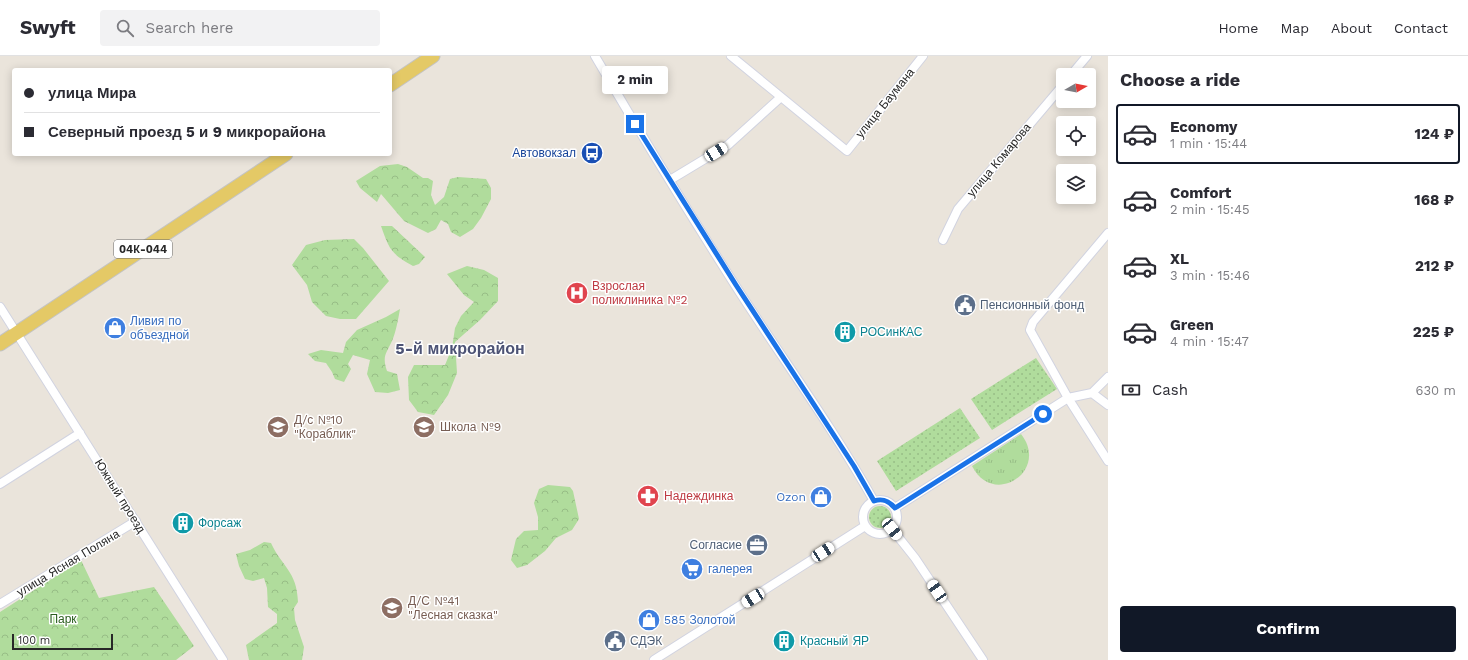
<!DOCTYPE html>
<html lang="en">
<head>
<meta charset="utf-8">
<style>
  :root { --surface:#fff; --page:#f2f2f3; --text:#2b2b33; --muted:#7c7c81; --line:#e1e1e2; --accent:#111827 }
  body { margin:0; font-family:"Work Sans",sans-serif; background:var(--page); color:var(--text); height:100vh; display:flex; flex-direction:column; font-size:15px; white-space:nowrap }
  * { box-sizing:border-box; margin:0 }
  p { font-size:13px; color:var(--muted) }
  .icon { flex:none; width:22px; height:22px; fill:none; stroke:currentColor; stroke-width:2; stroke-linecap:round; stroke-linejoin:round }
  .map { position:relative; flex:1; overflow:hidden }
  .drawer { display:flex; flex-direction:column; background:var(--surface); width:360px }
  .drawer>* { flex:none }
  .banner { position:absolute; left:12px; top:12px; width:380px; height:88px; border-radius:4px; box-shadow:0 2px 10px #0003; display:grid; align-content:center; height:88px; padding:0 12px; background:var(--surface) }
  .needle { width:26px; rotate:81deg }
  .buttons { position:absolute; left:1056px; top:12px; display:grid; gap:8px }
  .buttons a { display:grid; place-items:center; width:40px; height:40px; border-radius:4px; background:var(--surface); box-shadow:0 2px 10px #0003; font-size:20px }
  .scale { position:absolute; left:12px; bottom:10px; width:101px; box-sizing:border-box; padding-left:4px; border:2px solid #282828; border-top:0; font-size:11px; line-height:14px; white-space:nowrap; color:#282828; -webkit-text-stroke:3px #fff; paint-order:stroke }
  .end { position:absolute; width:18px; height:18px; margin:-9px; border:5px solid #1a73e8; background:#fff; box-shadow:0 0 0 2px #fff }
  .from { border-radius:50% }
  .bubble { position:absolute; height:28px; border-radius:4px; background:var(--surface); box-shadow:0 2px 10px #0003; font-size:13px; font-weight:700; line-height:28px; text-align:center }
  .car { position:absolute; width:12px; height:24px; margin:-12px -6px; border-radius:5px; box-shadow:0 0 3px 1px #0007; background:linear-gradient(#fff 24%,#345 0 40%,#fff 0 76%,#345 0 86%,#fff 0) }
  .banner b { display:flex; align-items:center; gap:14px; height:38px; font-size:15px }
  .banner b+b { border-top:1px solid var(--line) }
  .banner i { width:10px; height:10px; background:var(--text) }
  ul { padding:0; list-style:none }
  li { display:flex; align-items:center; gap:12px; height:60px; margin:0 8px 6px; padding:0 4px; border:2px solid transparent; border-radius:4px }
  li div { flex:1 }
  li b { display:block; font-size:15px }
  li em { font-style:normal; font-weight:700 }
  li.selected { border-color:var(--accent) }
  li>.icon { width:36px; height:36px; stroke-width:1.5 }
  h2 { padding:0 12px; font-size:18px; line-height:48px }
  .pay { display:flex; align-items:center; gap:10px; height:44px; padding:0 12px; font-size:15px }
  .pay p { margin-inline-start:auto }
  .primary-button { display:flex; gap:8px; margin-top:auto; padding:8px 12px }
  .primary-button a { flex:1; height:46px; border-radius:4px; background:var(--accent); color:#fff; font-size:16px; font-weight:700; line-height:46px; text-align:center }
  header { display:flex; align-items:center; gap:24px; box-sizing:border-box; height:56px; padding:0 20px; background:var(--surface); border-bottom:1px solid var(--line) }
  header strong { font-size:19px }
  nav { display:flex; gap:22px; margin-inline-start:auto; font-size:14px }
  .search { width:280px; height:36px; background:var(--page); display:flex; align-items:center; gap:10px; box-sizing:border-box; padding:0 14px; border-radius:4px; color:var(--muted); font-size:15px }
  main { display:flex; flex:1; min-height:0 }
  .map>svg:first-child { display:block }
</style>
</head>
<body>
<header>
<strong>Swyft</strong>
<div class="search"><svg class="icon" aria-label="search" viewBox="0 0 24 24"><circle cx="10" cy="10" r="6"/><path d="M15 15l6 6"/></svg>Search here</div>
<nav><a>Home</a><a>Map</a><a>About</a><a>Contact</a></nav>
</header>
<main>
<div class="map">
<svg width="1108" height="604" viewBox="0 0 1108 604">
  <defs>
    <pattern id="grass-dots" width="8" height="8" patternUnits="userSpaceOnUse"><rect width="8" height="8" fill="#b0dc9c"/><path d="M2 2h.1M6 6h.1" fill="none" stroke="#97bd86" stroke-width="1.8" stroke-linecap="round"/></pattern>
    <pattern id="forest-crowns" width="20" height="18" patternUnits="userSpaceOnUse"><rect width="20" height="18" fill="#b0dc9c"/><path d="M2 6a3 3 0 1 1 6 0M12 15a3 3 0 1 1 6 0" fill="none" stroke="#97bd86"/></pattern>
    <pattern id="park-tufts" width="24" height="20" patternUnits="userSpaceOnUse"><rect width="24" height="20" fill="#b0dc9c"/><path d="M3 7l-1-3M5 7V3M7 7l1-3M15 17l-1-3M17 17v-4M19 17l1-3" fill="none" stroke="#97bd86"/></pattern>
  </defs>
  <rect width="100%" height="100%" fill="#eae4db"/>
  <!-- grass -->
  <path fill="url(#grass-dots)" d="M1036 302 1057 333 992 374 971 343Z
    M960 352 980 382 896 435 877 405Z
    M869 461a11 11 0 1 1 22 0a11 11 0 1 1-22 0Z"/>
  <!-- forest -->
  <path fill="url(#forest-crowns)" d="M398 108 407 111 423 122H428L433 125 431 139 435 149 444 141 450 123 458 121 486 123 491 132V143L481 162 473 173 460 181 451 176 448 168 441 164 436 173 428 177 404 165 381 138 377 146 360 132 356 125 380 110Z
    M381 170H392L425 201 419 208 413 210C391 198 389 193 381 170Z
    M354 183 363 192 389 225 356 263H340L326 260 312 246 307 229 292 209 306 189 325 184Z
    M467 210 484 214 498 222V245L480 264 455 286 457 317 448 339 434 359 418 356 409 344 408 321 414 309H445L452 292 455 272 461 260 474 246 464 239 447 218Z
    M400 253C398 264 396 276 392 285 386 298 382 300 387 315L397 318 400 334 388 337 375 336 367 318 370 304 353 299 348 308 351 313 344 326 335 323 332 316 326 307 315 305 308 298 321 294 343 297 346 286 357 274 386 261Z
    M548 429 570 431 573 435 579 463 572 474 556 482 545 495 527 509 517 512 511 504 516 483 524 475 538 474V461L534 447 539 433Z
    M264 486 271 487C282 511 297 515 298 546L294 552 295 564 304 591 302 604H249L246 589 277 567V558L268 551 267 532 264 522 253 525 245 523 239 510 236 498 250 494Z
    M81 504 99 542 154 531 194 590 176 604H0V556Z"/>
  <!-- park -->
  <path fill="url(#park-tufts)" d="M1021 378C1050 415 993 452 972 410Z"/>
  <g fill="none" stroke-linecap="round" stroke-linejoin="round">
    <!-- street casing -->
    <g stroke="#d1d3e0" stroke-width="10">
      <path id="street" d="M595 0C640 77 687 154 735 229 781 301 832 370 874 445
        M731 0 847 95 923 0
        M1071 19 1087 0
        M670 124 728 89 781 41
        M1108 177 1033 266 1030 274 1068 342 1108 405
        M943 184 958 153 1063 29
        M0 251 223 604
        M1092 337 1108 349
        M0 428 80 377
        M863 461a17 17 0 1 1 34 0a17 17 0 1 1-34 0Z
        M895 452 1068 342 1092 337 1108 321
        M892 473 915 502 983 604
        M0 548 136 465
        M654 604 865 470"/>
    </g>
    <!-- primary casing -->
    <g stroke="#c3c3c3" stroke-width="15">
      <path id="primary" d="M390 29 433 0
        M0 288 286 98"/>
    </g>
    <!-- street -->
    <use href="#street" stroke="#fff" stroke-width="8"/>
    <!-- primary -->
    <use href="#primary" stroke="#e4c966" stroke-width="13"/>
  </g>
  <g fill="none" stroke-linecap="round" stroke-linejoin="round">
    <!-- route -->
    <path stroke="#1a73e8" stroke-width="5" d="M635 68 736 229 854 410 874 445C883 442 889 445 895 452L1043 358"/>
  </g>
  <!-- icons -->
  <defs>
    <g id="bus-disc" transform="scale(1.15)"><circle r="9.5" fill="#1a4fb4" stroke="#fff"/><path d="M-5-6H5V4H4V6H2V4H-2V6H-4V4H-5ZM-3.5-4V0h7V-4ZM-3.5 1.2v1.5H-2V1.2ZM2 1.2v1.5H3.5V1.2Z" fill="#fff"/></g>
    <g id="hospital-disc" transform="scale(1.15)"><circle r="9.5" fill="#e0444e" stroke="#fff"/><path d="M-5-5h3v3.5h4V-5h3V5h-3V1.5h-4V5h-3Z" fill="#fff"/></g>
    <g id="civic-disc" transform="scale(1.15)"><circle r="9.5" fill="#5c6f8a" stroke="#fff"/><path d="M-.6-6.5H3V-4.5H.6V-3L4-1V1h2V6H-6V1h2V-1L-.6-3ZM-1.2 2.5V6h2.4V2.5Z" fill="#fff"/></g>
    <g id="shop-disc" transform="scale(1.15)"><circle r="9.5" fill="#3f7fe0" stroke="#fff"/><path d="M-5-2.5h2.3a2.7 3.5 0 0 1 5.4 0H5L5.5 6h-11ZM-1.5-2.5h3a1.5 2.3 0 0 0-3 0Z" fill="#fff"/></g>
    <g id="building-disc" transform="scale(1.15)"><circle r="9.5" fill="#0f9aa8" stroke="#fff"/><path d="M-4-6H4V6H1V3H-1V6H-4ZM-2.5-4.3h1.7v1.8h-1.7ZM.8-4.3h1.7v1.8H.8ZM-2.5-1h1.7V.8h-1.7ZM.8-1h1.7V.8H.8Z" fill="#fff"/></g>
    <g id="school-disc" transform="scale(1.15)"><circle r="9.5" fill="#8d6e63" stroke="#fff"/><path d="M0-5L7-2L0 1L-7-2ZM-4 1L0 2.5L4 1V4Q0 6-4 4Z" fill="#fff"/></g>
    <g id="pharmacy-disc" transform="scale(1.15)"><circle r="9.5" fill="#e0444e" stroke="#fff"/><path d="M-2-6h4v4h4v4h-4v4h-4v-4h-4v-4h4Z" fill="#fff"/></g>
    <g id="office-disc" transform="scale(1.15)"><circle r="9.5" fill="#5c6f8a" stroke="#fff"/><path d="M-6-3h4V-5.5h4V-3h4V5H-6ZM-1-4.5V-3h2v-1.5ZM-6 0V1H6V0Z" fill="#fff"/></g>
    <g id="supermarket-disc" transform="scale(1.15)"><circle r="9.5" fill="#3f7fe0" stroke="#fff"/><path d="M-6-5.5h2.5l.6 2H6L4.5 2H-2.5L-4.4-4H-6ZM-1.5 3.2a1.3 1.3 0 1 0 .1 0ZM3 3.2a1.3 1.3 0 1 0 .1 0Z" fill="#fff"/></g>
  </defs>
  <g fill-rule="evenodd">
    <use href="#bus-disc" x="592" y="97"/>
    <use href="#hospital-disc" x="577" y="237"/>
    <use href="#civic-disc" x="965" y="249"/>
    <use href="#shop-disc" x="115" y="272"/>
    <use href="#building-disc" x="845" y="276"/>
    <use href="#school-disc" x="278" y="371"/>
    <use href="#school-disc" x="424" y="371"/>
    <use href="#pharmacy-disc" x="648" y="440"/>
    <use href="#shop-disc" x="821" y="441"/>
    <use href="#building-disc" x="183" y="467"/>
    <use href="#office-disc" x="757" y="489"/>
    <use href="#supermarket-disc" x="692" y="513"/>
    <use href="#school-disc" x="392" y="552"/>
    <use href="#shop-disc" x="649" y="564"/>
    <use href="#civic-disc" x="615" y="585"/>
    <use href="#building-disc" x="784" y="585"/>
  </g>
  <g text-anchor="middle" stroke-width="3" stroke-linejoin="round" paint-order="stroke">
    <!-- shield labels -->
    <rect fill="#fff" stroke="#686868" stroke-width="1" x="114" y="184" width="58" height="18" rx="3"/>
    <g font-size="11" font-weight="bold" fill="#282828">
      <text x="143" y="197">04К-044</text>
    </g>
    <!-- street labels -->
    <g font-size="12" fill="#282828" stroke="#fff">
      <text transform="translate(885 47) rotate(-51)" y="4">улица Баумана</text>
      <text transform="translate(999 104) rotate(-50)" y="4">улица Комарова</text>
      <text transform="translate(120 440) rotate(58)" y="4">Южный проезд</text>
      <text transform="translate(68 507) rotate(-31)" y="4">улица Ясная Поляна</text>
    </g>
    <!-- transit labels -->
    <g font-size="12" fill="#164399" stroke="#fff" text-anchor="end">
      <text x="576" y="101">Автовокзал</text>
    </g>
    <!-- health labels -->
    <g font-size="12" fill="#be3a42" stroke="#fff" text-anchor="start">
      <text x="592" y="234">Взрослая<tspan x="592" dy="14">поликлиника №2</tspan></text>
      <text x="664" y="444">Надеждинка</text>
    </g>
    <!-- service labels -->
    <g font-size="12" fill="#4e5e75" stroke="#fff" text-anchor="start">
      <text x="980" y="253">Пенсионный фонд</text>
      <text x="742" y="493" text-anchor="end">Согласие</text>
      <text x="630" y="589">СДЭК</text>
    </g>
    <!-- shop labels -->
    <g font-size="12" fill="#366cbe" stroke="#fff" text-anchor="start">
      <text x="130" y="269">Ливия по<tspan x="130" dy="14">объездной</tspan></text>
      <text x="806" y="445" text-anchor="end">Ozon</text>
      <text x="708" y="517">галерея</text>
      <text x="664" y="568">585 Золотой</text>
    </g>
    <!-- culture labels -->
    <g font-size="12" fill="#0d838f" stroke="#fff" text-anchor="start">
      <text x="860" y="280">РОСинКАС</text>
      <text x="198" y="471">Форсаж</text>
      <text x="800" y="589">Красный ЯР</text>
    </g>
    <!-- education labels -->
    <g font-size="12" fill="#785e54" stroke="#fff" text-anchor="start">
      <text x="294" y="368">Д/с №10<tspan x="294" dy="14">"Кораблик"</tspan></text>
      <text x="440" y="375">Школа №9</text>
      <text x="408" y="549">Д/С №41<tspan x="408" dy="14">"Лесная сказка"</tspan></text>
    </g>
    <!-- park labels -->
    <g font-size="12" fill="#2b5e1f" stroke="#fff">
      <text x="63" y="567">Парк</text>
    </g>
    <!-- district labels -->
    <g font-size="16" font-weight="bold" fill="#4d5375" stroke="#fff">
      <text x="460" y="298">5-й микрорайон</text>
    </g>
  </g>
</svg>
<div class="buttons">
<a><svg class="needle" viewBox="-14 -14 28 28"><path d="M0-13l5 13h-10z" fill="#e53935"/><path d="M0 13l5-13h-10z" fill="#7c7c81"/></svg></a>
<a><svg class="icon" aria-label="locate" viewBox="0 0 24 24"><circle cx="12" cy="12" r="6"/><path d="M12 2v4M12 18v4M2 12h4M18 12h4"/></svg></a>
<a><svg class="icon" aria-label="layers" viewBox="0 0 24 24"><path d="M12 4l9 5-9 5-9-5zM3 14l9 5 9-5"/></svg></a>
</div>
<div class="scale">100 m</div>
<i class="end from" style="left:1043px;top:358px"></i>
<i class="end" style="left:635px;top:68px"></i>
<div class="bubble" style="left:602px;top:10px;width:66px">2 min</div>
<i class="car" style="left:716px;top:96px;rotate:59deg"></i>
<i class="car" style="left:892px;top:473px;rotate:141deg"></i>
<i class="car" style="left:823px;top:496px;rotate:57deg"></i>
<i class="car" style="left:937px;top:535px;rotate:326deg"></i>
<i class="car" style="left:753px;top:542px;rotate:238deg"></i>
<div class="banner">
<b><i class="from"></i>улица Мира</b>
<b><i></i>Северный проезд 5 и 9 микрорайона</b>
</div>
</div>
<section class="drawer">
<h2>Choose a ride</h2>
<ul>
<li class="selected"><svg class="icon" aria-label="car" viewBox="0 0 24 24"><path d="M5 17H2v-5l4-1 3-4h7l3 4 3 1v5h-3M9 17h6M6 11h13"/><circle cx="7" cy="17" r="2"/><circle cx="17" cy="17" r="2"/></svg><div><b>Economy</b><p>1 min · 15:44</p></div><em>124 ₽</em></li>
<li><svg class="icon" aria-label="car" viewBox="0 0 24 24"><path d="M5 17H2v-5l4-1 3-4h7l3 4 3 1v5h-3M9 17h6M6 11h13"/><circle cx="7" cy="17" r="2"/><circle cx="17" cy="17" r="2"/></svg><div><b>Comfort</b><p>2 min · 15:45</p></div><em>168 ₽</em></li>
<li><svg class="icon" aria-label="car" viewBox="0 0 24 24"><path d="M5 17H2v-5l4-1 3-4h7l3 4 3 1v5h-3M9 17h6M6 11h13"/><circle cx="7" cy="17" r="2"/><circle cx="17" cy="17" r="2"/></svg><div><b>XL</b><p>3 min · 15:46</p></div><em>212 ₽</em></li>
<li><svg class="icon" aria-label="car" viewBox="0 0 24 24"><path d="M5 17H2v-5l4-1 3-4h7l3 4 3 1v5h-3M9 17h6M6 11h13"/><circle cx="7" cy="17" r="2"/><circle cx="17" cy="17" r="2"/></svg><div><b>Green</b><p>4 min · 15:47</p></div><em>225 ₽</em></li>
</ul>
<div class="pay"><svg class="icon" aria-label="cash" viewBox="0 0 24 24"><path d="M3 7h18v10H3z"/><circle cx="12" cy="12" r="2"/></svg>Cash<p>630 m</p></div>
<div class="primary-button"><a>Confirm</a></div>
</section>
</main>
</body>
</html>
